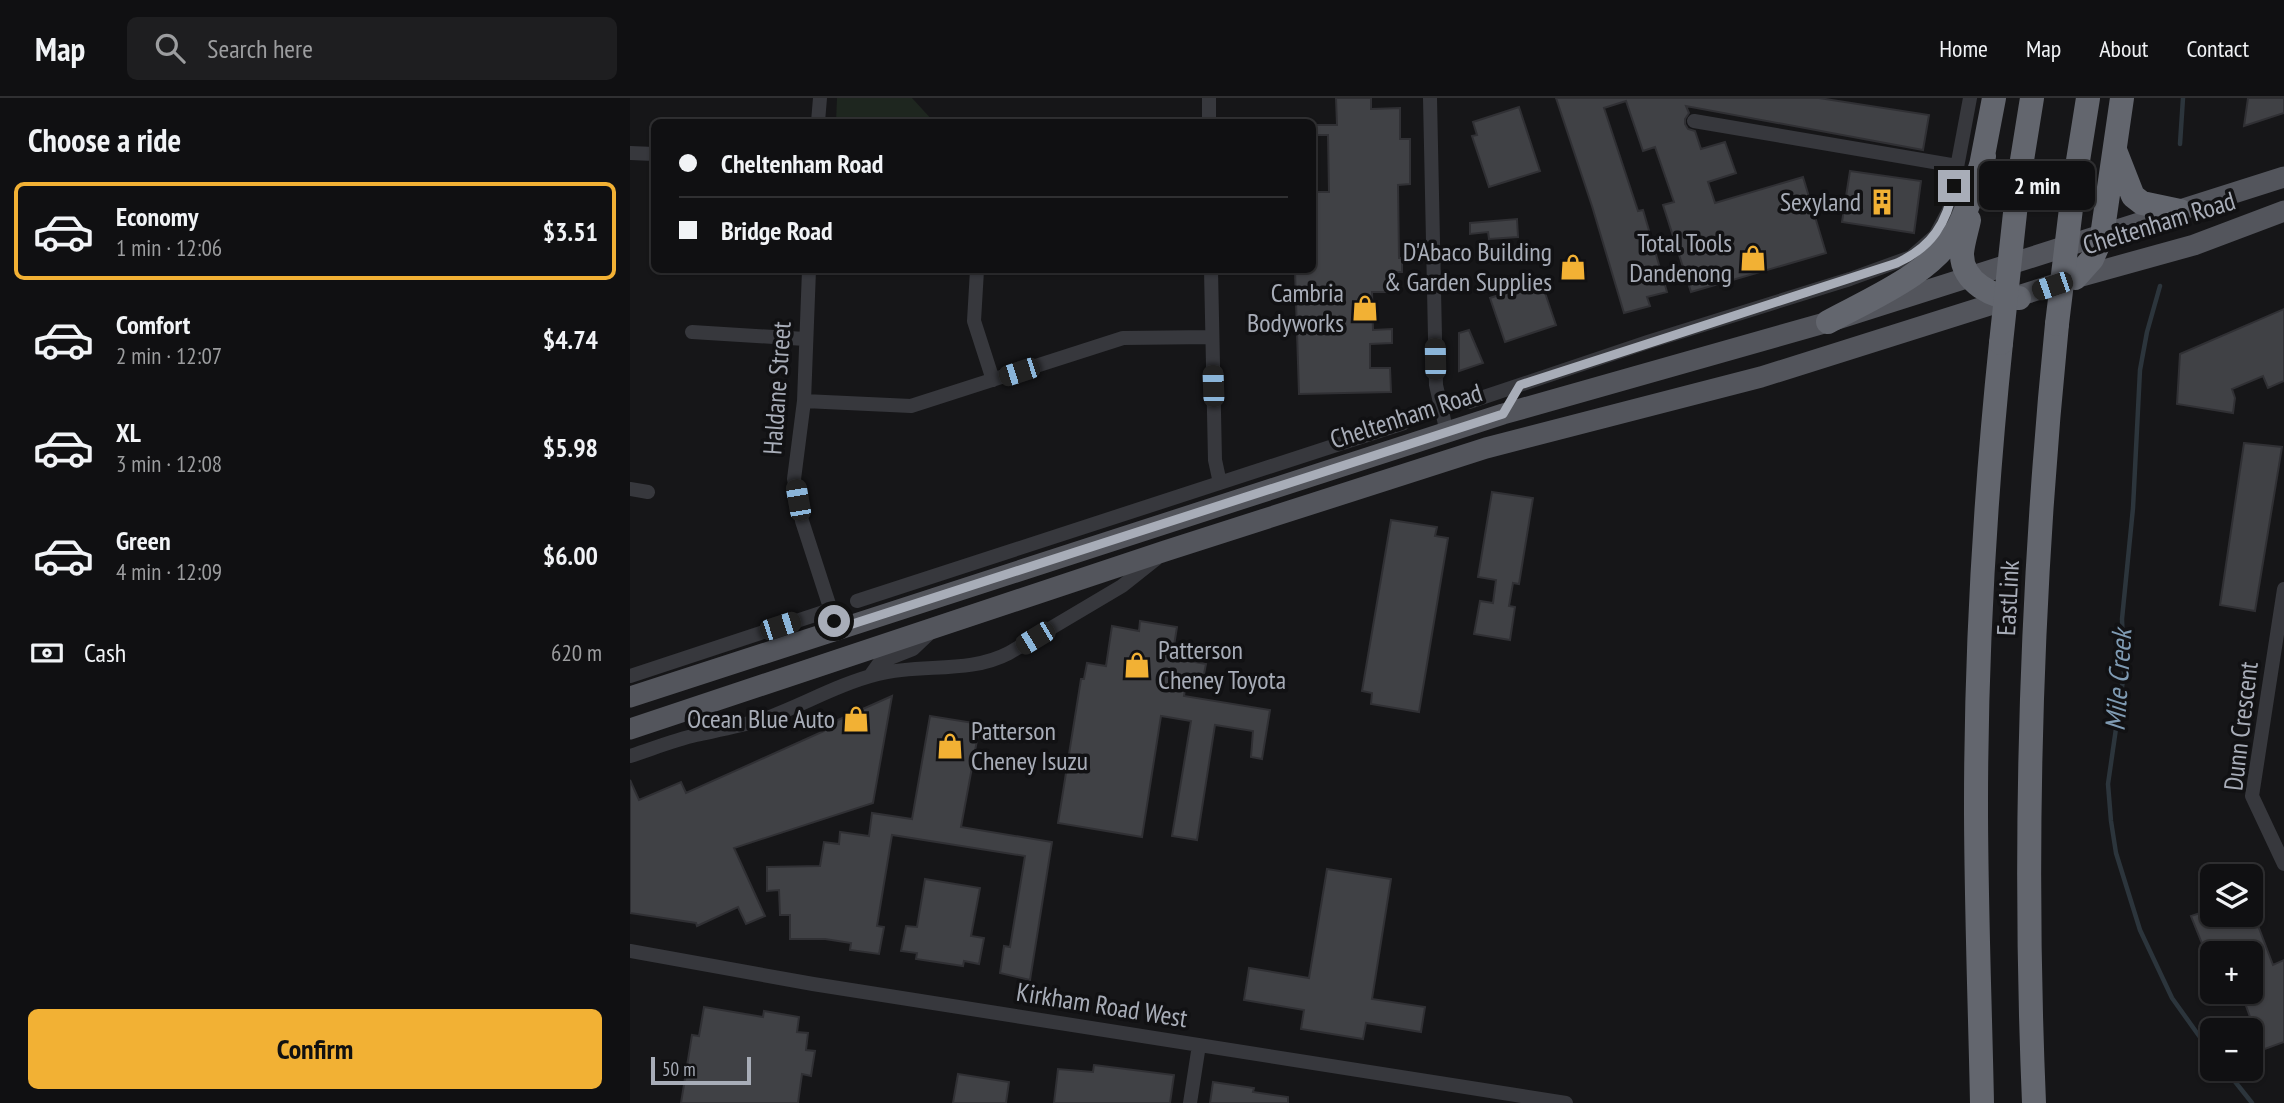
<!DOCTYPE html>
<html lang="en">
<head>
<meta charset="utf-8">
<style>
  :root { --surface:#101012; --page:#1e1e20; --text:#f1f3f6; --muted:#9c9d9f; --line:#303032; --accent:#f2b134 }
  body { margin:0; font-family:"PT Sans Narrow",sans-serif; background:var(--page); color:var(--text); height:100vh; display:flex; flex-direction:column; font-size:26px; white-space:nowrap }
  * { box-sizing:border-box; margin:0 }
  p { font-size:23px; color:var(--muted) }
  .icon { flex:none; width:38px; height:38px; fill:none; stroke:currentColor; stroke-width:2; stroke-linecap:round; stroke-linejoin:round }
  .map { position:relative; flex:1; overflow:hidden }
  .panel { display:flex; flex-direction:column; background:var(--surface); width:630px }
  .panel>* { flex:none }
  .guide { position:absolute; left:21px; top:21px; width:665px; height:154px; border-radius:10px; box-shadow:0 2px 5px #0004,0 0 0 2px var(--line); display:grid; align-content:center; height:154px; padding:0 28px; background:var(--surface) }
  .buttons { position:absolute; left:1570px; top:766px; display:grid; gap:14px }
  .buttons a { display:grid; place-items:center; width:63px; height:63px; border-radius:10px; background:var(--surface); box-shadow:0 2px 5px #0004,0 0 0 2px var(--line); font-size:35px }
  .scale { position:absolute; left:21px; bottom:18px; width:100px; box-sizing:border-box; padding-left:7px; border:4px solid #a8adb8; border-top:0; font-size:19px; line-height:24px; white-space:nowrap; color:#a8adb8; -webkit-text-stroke:5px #111113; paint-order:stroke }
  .end { position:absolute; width:32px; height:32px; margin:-16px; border:9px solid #a8adb8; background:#111; box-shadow:0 0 0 4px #111 }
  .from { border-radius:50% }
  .bubble { position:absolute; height:49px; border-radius:10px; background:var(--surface); box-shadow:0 2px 5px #0004,0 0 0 2px var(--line); font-size:23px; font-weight:600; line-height:49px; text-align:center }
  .car { position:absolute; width:21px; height:42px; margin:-21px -10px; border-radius:9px; box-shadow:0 0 5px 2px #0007; background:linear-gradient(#222 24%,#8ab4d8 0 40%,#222 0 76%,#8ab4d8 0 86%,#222 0) }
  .guide b { display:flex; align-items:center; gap:24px; height:66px; font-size:26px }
  .guide b+b { border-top:2px solid var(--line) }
  .guide i { width:18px; height:18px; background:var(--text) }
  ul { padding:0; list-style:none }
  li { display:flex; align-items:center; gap:21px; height:98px; margin:0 14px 10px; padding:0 14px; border:4px solid transparent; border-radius:10px }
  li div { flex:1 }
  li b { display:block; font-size:26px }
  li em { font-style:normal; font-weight:600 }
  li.selected { border-color:var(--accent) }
  li>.icon { width:63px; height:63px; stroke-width:1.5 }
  h2 { padding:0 28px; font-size:32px; line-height:84px }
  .pay { display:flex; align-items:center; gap:18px; height:77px; padding:0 28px; font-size:26px }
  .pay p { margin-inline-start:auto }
  .action { display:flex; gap:14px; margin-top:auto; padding:14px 28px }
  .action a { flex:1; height:80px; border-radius:10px; background:var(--accent); color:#111; font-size:28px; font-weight:600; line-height:80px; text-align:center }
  header { display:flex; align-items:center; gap:42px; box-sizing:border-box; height:98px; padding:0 35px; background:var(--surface); border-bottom:2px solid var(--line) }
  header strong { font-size:33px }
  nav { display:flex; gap:38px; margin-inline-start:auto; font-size:24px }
  .search { width:490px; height:63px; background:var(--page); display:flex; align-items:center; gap:18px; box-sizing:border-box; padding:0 24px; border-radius:10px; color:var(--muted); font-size:26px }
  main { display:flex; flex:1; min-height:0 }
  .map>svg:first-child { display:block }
</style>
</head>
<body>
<header>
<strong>Map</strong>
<div class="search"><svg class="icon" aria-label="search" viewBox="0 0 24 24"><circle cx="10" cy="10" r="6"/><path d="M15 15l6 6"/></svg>Search here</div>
<nav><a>Home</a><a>Map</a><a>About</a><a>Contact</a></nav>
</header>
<main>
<section class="panel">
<h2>Choose a ride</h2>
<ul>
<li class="selected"><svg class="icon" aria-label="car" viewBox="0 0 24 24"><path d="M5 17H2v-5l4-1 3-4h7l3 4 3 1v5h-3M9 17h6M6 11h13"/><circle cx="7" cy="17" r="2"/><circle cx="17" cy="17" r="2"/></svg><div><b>Economy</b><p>1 min · 12:06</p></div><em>$3.51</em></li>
<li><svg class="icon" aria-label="car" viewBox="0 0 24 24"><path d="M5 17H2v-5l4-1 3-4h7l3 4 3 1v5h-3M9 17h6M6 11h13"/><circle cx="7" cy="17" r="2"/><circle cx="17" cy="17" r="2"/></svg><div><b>Comfort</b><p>2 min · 12:07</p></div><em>$4.74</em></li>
<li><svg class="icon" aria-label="car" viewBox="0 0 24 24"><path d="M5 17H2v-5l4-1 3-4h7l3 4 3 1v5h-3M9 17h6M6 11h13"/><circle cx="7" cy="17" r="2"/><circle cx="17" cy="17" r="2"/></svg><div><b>XL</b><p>3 min · 12:08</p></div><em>$5.98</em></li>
<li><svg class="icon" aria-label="car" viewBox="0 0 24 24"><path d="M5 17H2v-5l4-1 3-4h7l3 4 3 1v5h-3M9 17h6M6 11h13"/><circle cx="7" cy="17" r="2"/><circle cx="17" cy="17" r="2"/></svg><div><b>Green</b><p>4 min · 12:09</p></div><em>$6.00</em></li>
</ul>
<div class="pay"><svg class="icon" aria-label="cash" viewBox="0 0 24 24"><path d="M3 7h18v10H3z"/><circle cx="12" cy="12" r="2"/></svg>Cash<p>620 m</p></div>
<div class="action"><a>Confirm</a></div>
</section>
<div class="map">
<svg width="1654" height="1005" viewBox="0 0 1654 1005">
  <rect width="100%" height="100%" fill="#161618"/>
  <!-- green -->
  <path fill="#1e261f" d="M207 0H282L304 24H206Z"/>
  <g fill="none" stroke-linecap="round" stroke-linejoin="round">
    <!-- stream -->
    <path stroke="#2c353c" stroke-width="4.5" d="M1550 46 1553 0
      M1530 188 1517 234 1510 272 1503 410 1492 521 1494 575 1478 686 1481 723 1486 755 1510 832 1542 900 1582 956
      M1595 971 1622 1005"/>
  </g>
  <!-- building -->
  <path fill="#404145" stroke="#303034" stroke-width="2" d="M706 0H741V11L770 10V41H780V86L768 87 769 160H772V174H761L762 194H742L743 232 762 231V245L740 246V270H760L761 294 669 296 665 172H682V94H699L698 37H682V27H707Z
    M926 0H1189L1299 17 1293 52 1056 8 1059 15 1055 21V26L1058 31 1065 33 1071 51 1095 44 1106 75 1078 84 1085 105 1173 79 1196 155 1061 194 1033 107 1044 104 1025 49 1013 53 996 3 974 10 1008 113 1013 112 1037 194 1017 199 1020 208 994 215 962 108Z
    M1618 0H1654V15L1614 28Z
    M889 9 910 73 859 89 842 38 847 37 843 24Z
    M1220 73 1291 83 1284 135 1212 124Z
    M887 121 888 139 859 141 858 134 840 136V125Z
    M911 183 926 227 875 244 860 200Z
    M1654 211V283L1638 290 1633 278 1602 291 1605 300 1603 315 1547 306 1550 256Z
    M839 232 853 265 829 273V235Z
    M1614 345 1652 349 1625 513 1590 507Z
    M862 394 903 400 889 486 883 485 879 508 885 509 880 542 844 536 850 503 863 505 866 482 848 479Z
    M761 422 807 429 805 438 818 440 789 614 741 606 742 595 732 593Z
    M510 523 547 529 542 560 576 566 573 581 557 578 554 598 640 612 632 661 621 659 623 633 585 627 567 742 542 738 561 623 531 618 512 739 428 725 451 581H454L457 565 476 568 482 528 509 533Z
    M262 598 243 705 104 750 135 818 116 826 108 809 67 828 66 825 0 815V682L9 702 51 684 56 695 194 633 192 629Z
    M300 618 350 626 331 729 422 744 400 882 370 875 374 848 380 849 395 758 262 737 247 828 254 829 249 856 220 852 221 845 195 841H160V817H150L149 792 137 793V769L190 768 194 744 209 746 210 734 239 738 242 715 282 721Z
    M697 771 761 781 742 901 795 909 791 934 736 925 733 941 671 931 674 912 614 902 619 870 679 880Z
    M295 781 350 790 341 838 354 840 349 866 334 863 333 868 286 861 287 855 271 853 276 828 287 829Z
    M1582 811V817H1624L1643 867 1654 862V944L1632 952 1611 894H1620V856H1582L1580 851 1575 853 1561 818Z
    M74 909 133 919 134 913 169 919 167 934 178 935 176 952 185 953 181 978 172 976 168 1005H51L62 937 69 938Z
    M464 967 544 977 540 1005H424L428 971 463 974Z
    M328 976 379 984 376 1005H323Z
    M583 984 624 990 623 994 658 999V1005H580Z"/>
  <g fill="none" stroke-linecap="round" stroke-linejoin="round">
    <!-- street -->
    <path stroke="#37383d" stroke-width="14" d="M579 0V24
      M800 0 806 287 817 335
      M1064 23 1327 68
      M188 24 190 0
      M0 55 24 56
      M179 172 174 303 164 381 172 423 207 531
      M347 172 344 223 363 282
      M581 172 585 362 590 385
      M62 234 175 241
      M174 303 281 308 493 240 581 239
      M839 304 1018 244 1220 181 1281 159 1305 138 1319 112 1340 0
      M0 391 18 394
      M1654 491 1622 698 1654 766
      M227 503 774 325
      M0 578 200 512
      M240 578 250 564 283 551 303 532
      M0 658C22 651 44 642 66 637 89 632 111 628 134 621 173 607 208 586 248 576 293 565 339 576 379 555L492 488 526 461
      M0 853 183 886 936 1005
      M560 1005 569 947"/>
    <!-- primary -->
    <path stroke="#53555c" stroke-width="21" d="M0 599 873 316 1198 224 1654 79
      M0 631 535 453 856 350 1131 279 1445 180 1564 147 1654 113"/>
    <!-- highway -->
    <path stroke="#63666e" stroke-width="24" d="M1485 52 1503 98 1512 105 1550 113
      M1350 73 1364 0
      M1388 87 1402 0
      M1443 94 1458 0
      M1339 122C1337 132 1333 144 1332 155 1331 184 1364 201 1389 200
      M1445 180 1462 161 1472 138 1492 0
      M1198 224C1242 200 1304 175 1328 130 1340 108 1346 81 1354 58
      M1352 1005C1350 906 1346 806 1346 707 1346 552 1355 399 1371 245
      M1404 1005C1393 746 1401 484 1427 226"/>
    <!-- highway-bridge -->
    <path stroke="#63666e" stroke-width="24" d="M1427 226 1443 94
      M1371 245 1388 87"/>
  </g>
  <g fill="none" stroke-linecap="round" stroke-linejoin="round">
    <!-- route -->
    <path stroke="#a8adb8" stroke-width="9" d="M204 523 207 531 873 316 890 287 1267 165C1302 149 1317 125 1324 88"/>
  </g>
  <!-- icons -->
  <defs>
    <g id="building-bare" transform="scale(2.1)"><path d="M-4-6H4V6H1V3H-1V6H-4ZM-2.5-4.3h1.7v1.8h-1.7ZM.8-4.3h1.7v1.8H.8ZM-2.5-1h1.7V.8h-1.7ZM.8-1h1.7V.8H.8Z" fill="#f2b134" stroke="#111113" stroke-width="2.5" paint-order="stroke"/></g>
    <g id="shop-bare" transform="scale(2.1)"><path d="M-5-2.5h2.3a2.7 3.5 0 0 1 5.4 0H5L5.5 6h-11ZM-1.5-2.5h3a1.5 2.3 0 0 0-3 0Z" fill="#f2b134" stroke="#111113" stroke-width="2.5" paint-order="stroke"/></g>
  </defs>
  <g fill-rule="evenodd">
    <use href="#building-bare" x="1252" y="104"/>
    <use href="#shop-bare" x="1123" y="160"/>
    <use href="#shop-bare" x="943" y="169"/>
    <use href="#shop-bare" x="735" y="210"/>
    <use href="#shop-bare" x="507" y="567"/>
    <use href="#shop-bare" x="226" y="621"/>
    <use href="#shop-bare" x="320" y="648"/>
  </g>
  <g text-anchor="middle" stroke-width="7" stroke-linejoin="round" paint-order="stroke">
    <!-- poi labels -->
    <g font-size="26" fill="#a8adb8" stroke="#111113" text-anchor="end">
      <text x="1231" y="113">Sexyland</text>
      <text x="1102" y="154">Total Tools<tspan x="1102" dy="30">Dandenong</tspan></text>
      <text x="922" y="163">D'Abaco Building<tspan x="922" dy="30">&amp; Garden Supplies</tspan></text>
      <text x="714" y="204">Cambria<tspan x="714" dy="30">Bodyworks</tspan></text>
      <text x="528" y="561" text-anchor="start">Patterson<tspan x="528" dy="30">Cheney Toyota</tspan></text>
      <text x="205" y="630">Ocean Blue Auto</text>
      <text x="341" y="642" text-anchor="start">Patterson<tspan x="341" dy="30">Cheney Isuzu</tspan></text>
    </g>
    <!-- street labels -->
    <g font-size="26" fill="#a8adb8" stroke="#111113">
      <text transform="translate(1529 125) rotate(-17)" y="9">Cheltenham Road</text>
      <text transform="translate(147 290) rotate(-86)" y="9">Haldane Street</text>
      <text transform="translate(776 318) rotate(-18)" y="9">Cheltenham Road</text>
      <text transform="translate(1378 500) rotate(-87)" y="9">EastLink</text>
      <text transform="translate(1611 628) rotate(-83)" y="9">Dunn Crescent</text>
      <text transform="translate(472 907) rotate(9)" y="9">Kirkham Road West</text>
    </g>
    <!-- water labels -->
    <g font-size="28" font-style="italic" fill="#7f9bb3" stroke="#111113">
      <text transform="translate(1488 582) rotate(-86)" y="10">Mile Creek</text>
    </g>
  </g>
</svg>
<div class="buttons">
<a><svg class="icon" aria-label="layers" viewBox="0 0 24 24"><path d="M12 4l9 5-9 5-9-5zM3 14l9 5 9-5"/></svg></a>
<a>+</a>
<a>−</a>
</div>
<div class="scale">50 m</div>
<i class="end from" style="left:204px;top:523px"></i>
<i class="end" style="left:1324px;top:88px"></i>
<div class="bubble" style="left:1349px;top:63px;width:116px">2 min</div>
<i class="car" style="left:1422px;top:188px;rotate:251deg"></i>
<i class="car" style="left:805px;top:261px;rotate:359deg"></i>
<i class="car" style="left:389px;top:274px;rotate:252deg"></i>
<i class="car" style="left:583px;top:288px;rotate:358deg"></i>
<i class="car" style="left:168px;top:402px;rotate:350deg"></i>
<i class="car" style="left:150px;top:528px;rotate:72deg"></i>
<i class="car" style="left:405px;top:540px;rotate:239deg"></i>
<div class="guide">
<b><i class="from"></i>Cheltenham Road</b>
<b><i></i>Bridge Road</b>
</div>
</div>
</main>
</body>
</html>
